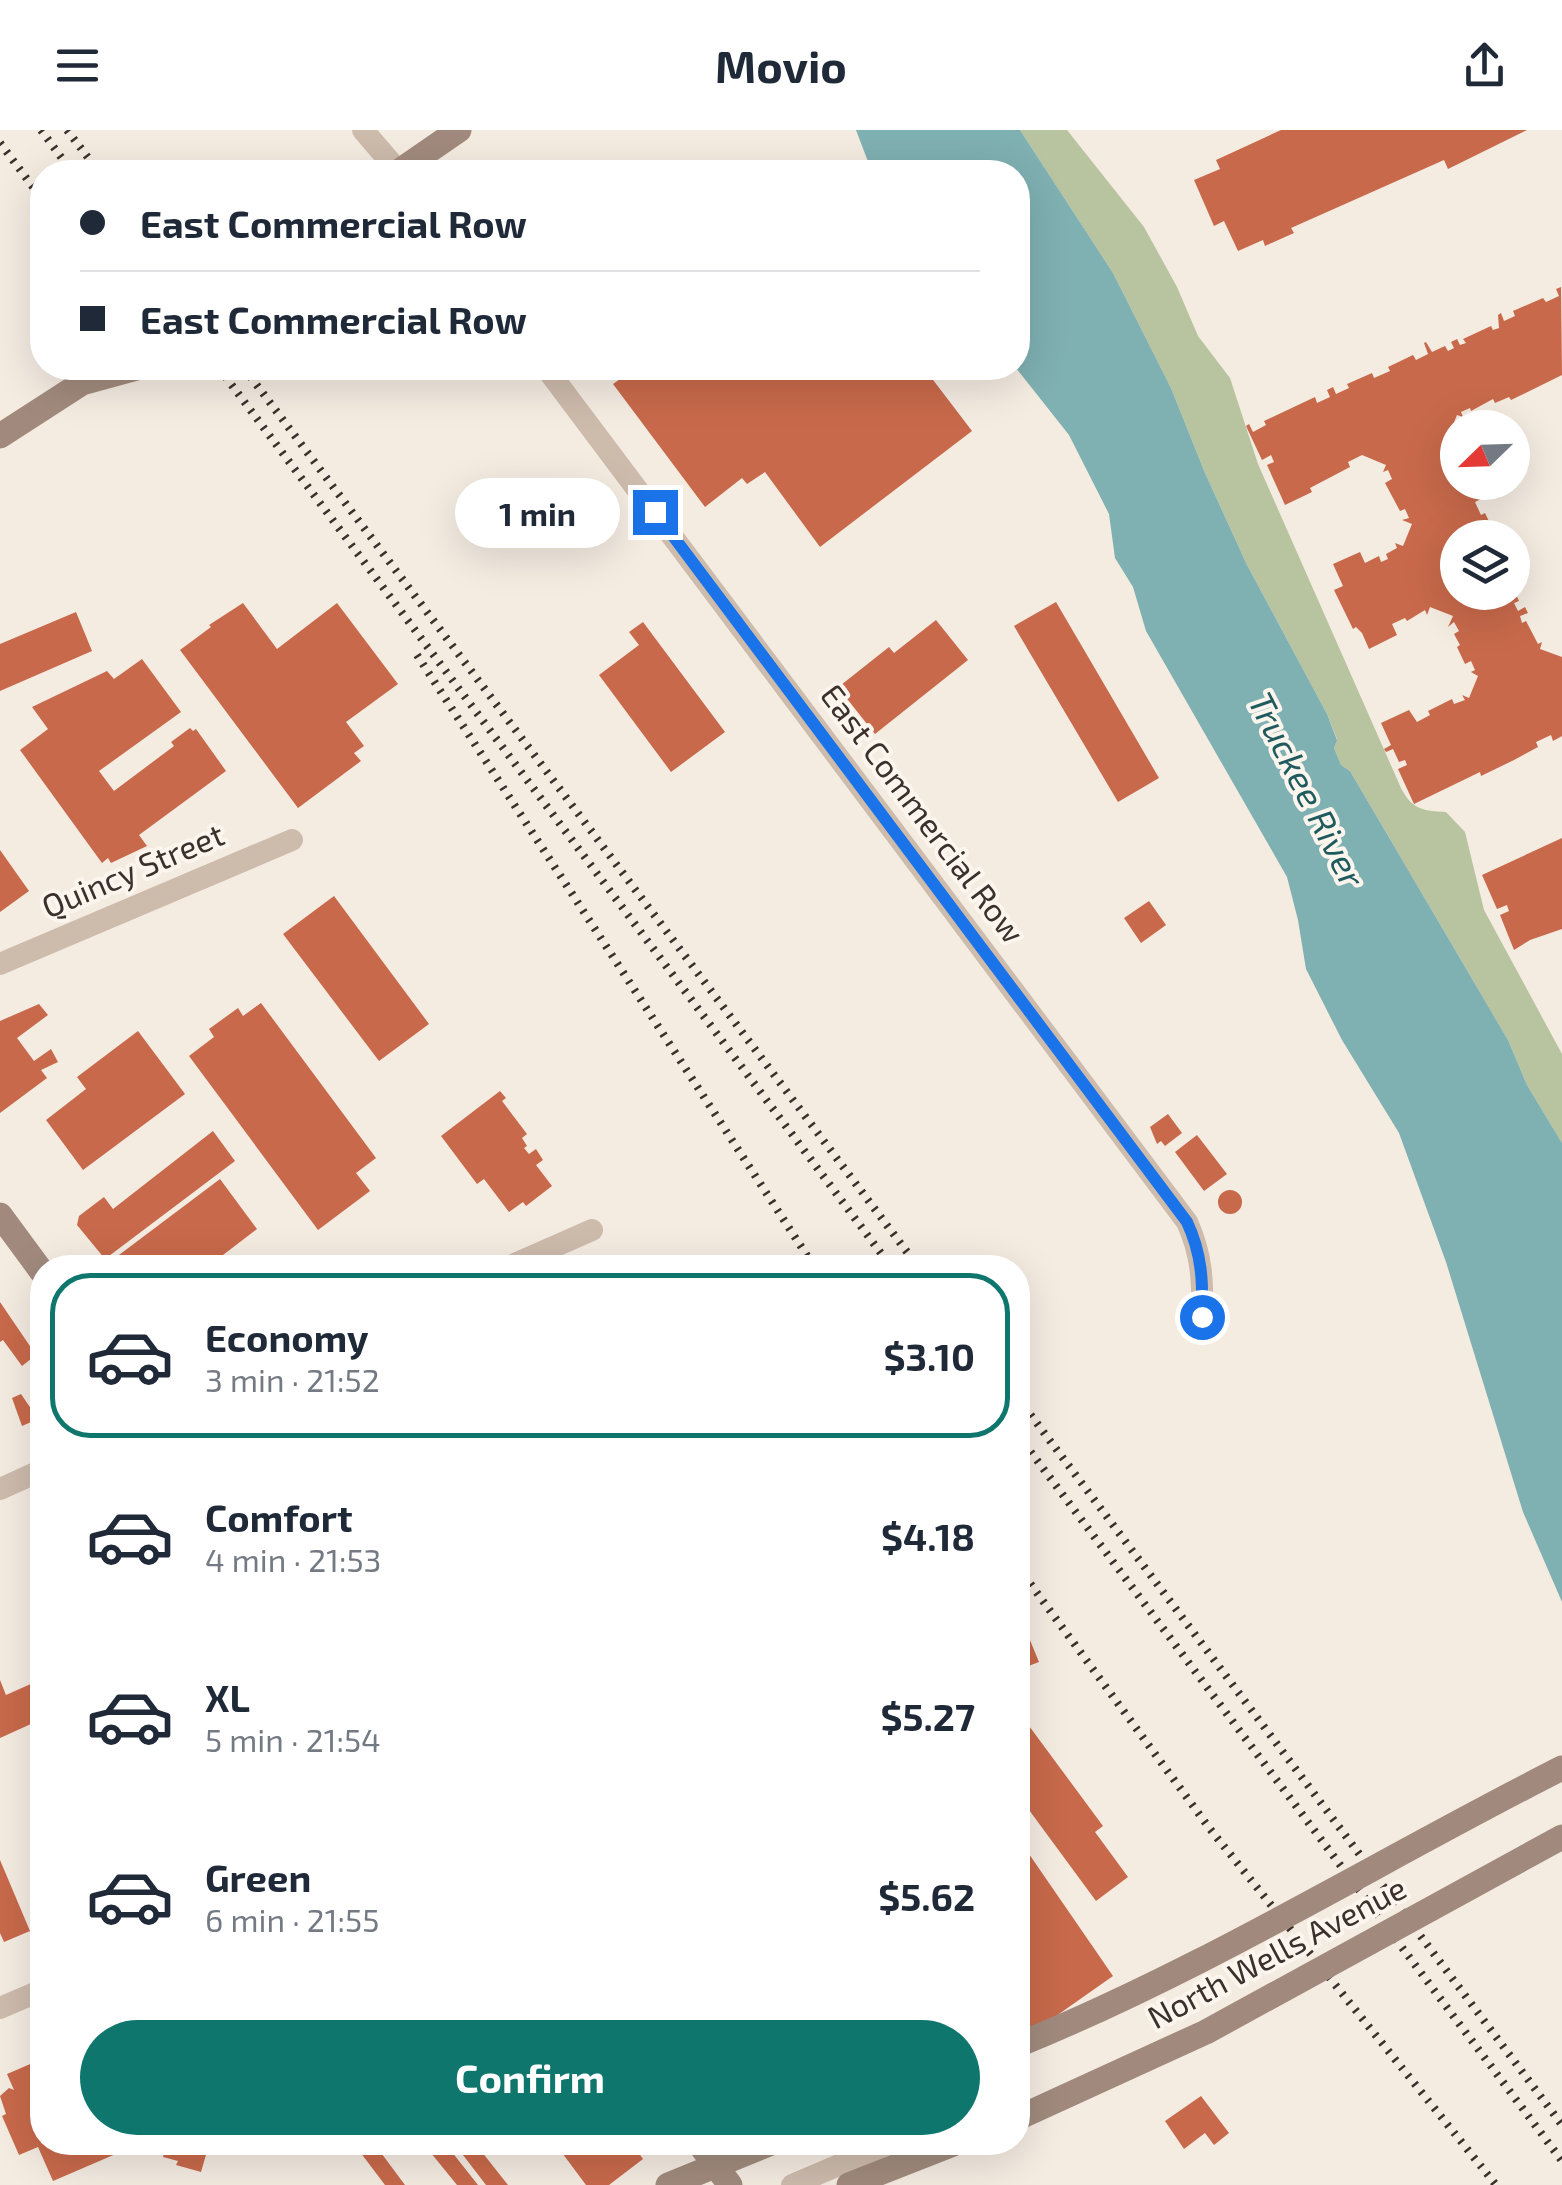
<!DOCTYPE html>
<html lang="en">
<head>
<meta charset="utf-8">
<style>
  :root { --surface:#fff; --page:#f6f6f7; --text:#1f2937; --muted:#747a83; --line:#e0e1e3; --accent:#0f766e }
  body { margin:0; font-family:"Exo 2",sans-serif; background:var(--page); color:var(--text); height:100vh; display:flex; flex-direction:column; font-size:38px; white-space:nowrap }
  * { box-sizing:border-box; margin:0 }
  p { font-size:32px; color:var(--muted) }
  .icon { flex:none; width:55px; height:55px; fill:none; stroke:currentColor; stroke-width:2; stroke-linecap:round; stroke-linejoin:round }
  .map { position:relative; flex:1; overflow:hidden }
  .panel { position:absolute; left:30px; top:1125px; width:1000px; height:900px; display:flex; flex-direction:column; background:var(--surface); border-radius:40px; box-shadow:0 10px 40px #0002 }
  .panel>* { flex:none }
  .top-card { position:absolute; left:30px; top:30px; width:1000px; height:220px; border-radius:40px; box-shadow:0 10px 40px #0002; display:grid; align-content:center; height:220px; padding:0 50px; background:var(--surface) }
  .needle { width:65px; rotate:247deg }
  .controls { position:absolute; left:1440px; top:280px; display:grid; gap:20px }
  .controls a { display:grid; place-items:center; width:90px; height:90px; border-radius:50%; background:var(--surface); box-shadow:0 10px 40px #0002; font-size:50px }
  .end { position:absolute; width:45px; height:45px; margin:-22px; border:12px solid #1a73e8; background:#fff; box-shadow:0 0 0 5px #fff }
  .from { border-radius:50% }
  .bubble { position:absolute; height:70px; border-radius:35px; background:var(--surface); box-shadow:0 10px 40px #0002; font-size:32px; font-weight:700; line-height:70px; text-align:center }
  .top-card b { display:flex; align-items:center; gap:35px; height:95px; font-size:38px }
  .top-card b+b { border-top:2px solid var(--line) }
  .top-card i { width:25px; height:25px; background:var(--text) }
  ul { padding:18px 0 0; list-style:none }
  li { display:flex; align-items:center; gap:30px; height:165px; margin:0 20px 15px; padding:0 30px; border:5px solid transparent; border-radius:40px }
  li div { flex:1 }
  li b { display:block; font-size:38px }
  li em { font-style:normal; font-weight:700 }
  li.selected { border-color:var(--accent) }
  li>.icon { width:90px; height:90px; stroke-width:1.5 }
  .button { display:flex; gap:20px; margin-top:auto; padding:20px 50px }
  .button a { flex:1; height:115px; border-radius:60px; background:var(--accent); color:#fff; font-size:40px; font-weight:700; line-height:115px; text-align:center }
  header { display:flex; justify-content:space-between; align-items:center; height:130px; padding:0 50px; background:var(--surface); font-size:45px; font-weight:700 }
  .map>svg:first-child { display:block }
</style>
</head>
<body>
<header><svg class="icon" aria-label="menu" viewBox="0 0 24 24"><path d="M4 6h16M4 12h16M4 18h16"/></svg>Movio<svg class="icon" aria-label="share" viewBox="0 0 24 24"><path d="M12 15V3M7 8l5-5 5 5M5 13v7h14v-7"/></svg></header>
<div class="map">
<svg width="1562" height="2055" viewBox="0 0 1562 2055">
  <rect width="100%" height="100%" fill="#f4ebe1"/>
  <!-- green -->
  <path fill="#b8c4a0" d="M1020 0H1067L1144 97 1177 157 1198 206 1230 248 1258 334 1401 658C1412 679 1422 681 1446 682L1465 702 1484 780 1562 924V1013L1527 955 1508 910 1350 641 1341 635 1334 618 1337 609 1327 584 1247 435 1205 343 1171 258 1113 143Z"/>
  <!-- water -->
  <path fill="#7fb0b2" d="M856 0H1020L1113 143 1171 258 1205 343 1247 435 1327 584 1337 610 1334 618 1341 635 1350 641 1508 910 1527 955 1562 1013V1472L1523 1382 1446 1132 1399 1003 1342 910 1306 839 1298 790 1287 747 1146 501 1133 457 1115 428 1109 384 1069 305 1016 238 1018 42H872Z"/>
  <!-- building -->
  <path fill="#c8694b" d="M1281 0H1527L1448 39 1444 30 1291 98 1294 103 1265 116 1263 110 1238 121 1224 91 1214 96 1194 50 1220 39 1216 30Z
    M1561 157 1562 245 1511 270 1509 267 1495 273 1493 269 1471 281 1470 278 1461 282 1463 287 1457 285 1448 307 1455 310 1449 312 1458 331V352H1467L1474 368 1481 365 1483 368 1475 372 1481 385 1485 383 1497 408H1458V462H1515L1519 471 1514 473 1518 481 1525 477 1528 483 1520 486 1522 493 1526 491 1538 514 1542 512 1540 519 1562 527V606L1553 611 1551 605 1536 612 1538 617 1514 630 1481 646 1480 642 1414 674 1398 639 1407 635 1405 630 1399 632 1393 619 1386 622 1384 619 1391 615 1381 593 1409 580 1417 592 1430 585 1428 581 1452 569 1454 574 1465 570 1462 565 1469 568 1478 546 1471 542 1475 540 1471 531 1465 534 1457 517 1460 515 1454 504 1459 501 1454 492 1448 497 1453 486 1430 477 1427 485 1425 480 1407 491 1405 488 1392 494 1397 505 1369 519 1362 503 1356 497 1353 499 1334 460 1343 456 1333 434 1360 422 1365 433 1379 426 1381 432 1388 429 1386 424 1397 418 1395 413 1403 416 1412 394 1402 390 1409 388 1405 379 1400 381 1385 353 1392 349 1388 340 1383 342 1386 335 1362 325 1348 332 1350 337 1310 358 1312 362 1285 375 1267 335 1274 332 1271 325 1262 330 1246 296 1249 294 1253 302 1266 295 1264 291 1315 267 1317 273 1330 267 1327 260 1333 257 1336 264 1349 258 1347 254 1372 243 1374 248 1390 241 1388 237 1413 225 1416 230 1428 224 1424 213 1426 212 1432 222 1445 216 1448 221 1454 218 1451 212 1457 209 1460 215 1466 213 1463 209 1491 196 1493 200 1499 198 1498 185 1501 183 1504 191 1515 186 1513 181 1543 168 1546 172 1559 166 1556 159Z
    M603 238H924L972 301 820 417 765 342 747 354 742 348 705 377 613 254 620 249 613 239 607 244Z
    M1056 472 1159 648 1118 672 1014 496Z
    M243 473 277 519 337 473 398 554 346 592 364 616 354 623 361 631 298 678 180 520 211 497 209 495Z
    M76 482 92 521 0 561V514Z
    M936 490 968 530 875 604 844 565 846 562 841 555 889 517 894 523Z
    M643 492 725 602 671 642 599 545 639 515 629 502Z
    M142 529 181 582 99 641 114 661 174 616 171 612 190 598 193 601 196 599 226 641 139 705 147 716 111 733 108 728 102 733 20 620 48 599 32 577 107 541 114 549Z
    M1562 708V799L1530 810 1514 820 1500 785 1509 781 1507 775 1497 779 1482 745Z
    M0 720 29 761 0 782Z
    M334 766 429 894 379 931 283 804Z
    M1149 771 1166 795 1141 813 1124 788Z
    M261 873 376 1028 356 1043 370 1061 318 1100 189 926 214 907 209 899 238 878 243 886Z
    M39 874 48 885 17 908 34 931 51 919 58 932 41 940 47 948 0 983V891Z
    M138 901 185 964 83 1040 46 990 86 959 77 947Z
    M500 961 506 968 502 971 527 1004 522 1008 527 1016 524 1018 529 1024 536 1019 543 1030 536 1035 552 1056 526 1076 523 1072 509 1082 484 1049 477 1054 441 1006Z
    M1168 984 1182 1003 1165 1016 1161 1011 1157 1014 1150 997Z
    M213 1001 235 1031 105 1129 77 1095 79 1086 104 1067 113 1079Z
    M1197 1005 1227 1044 1204 1061 1175 1022Z
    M220 1049 257 1099 206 1138H109L107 1134Z
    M1218 1072a12 12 0 1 1 24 0a12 12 0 1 1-24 0Z
    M0 1172 36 1225 22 1236 3 1210 0 1212Z
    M21 1264 38 1289 22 1296 12 1268Z
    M1018 1481 1039 1532 1018 1540Z
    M42 1549V1589L0 1608V1550L6 1565Z
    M1018 1581 1103 1696 1095 1702 1128 1747 1096 1771 1018 1665Z
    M1018 1708 1113 1846 1022 1910 1018 1903Z
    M0 1730 30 1801 4 1812 0 1803Z
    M42 1929V2012H130L132 2017 53 2051 38 2017 19 2025 2 1986 6 1984 0 1966 9 1958 14 1960 7 1944Z
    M1201 1966 1229 2003 1214 2015 1205 2003 1184 2019 1165 1991Z
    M167 2012H214L212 2019 208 2018 201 2042 176 2035 178 2031 163 2027Z
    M360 2012H373L405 2055H385L357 2018Z
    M422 2012H444L478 2055H457Z
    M453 2012H474L508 2055H486Z
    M554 2012H631L643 2029 609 2055H586Z"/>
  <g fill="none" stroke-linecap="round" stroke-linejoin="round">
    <!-- street -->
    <path stroke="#cdbbac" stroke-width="22" d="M363 0 399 42
      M546 238 1187 1092C1202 1125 1203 1152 1202 1187
      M0 834 292 710
      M506 1138 592 1100
      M0 1359 42 1340
      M0 1878 42 1860
      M792 2055 893 2012"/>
    <!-- secondary -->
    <path stroke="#a18a7d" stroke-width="25" d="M398 42 459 0
      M0 306 82 253 137 238
      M0 1085 42 1142
      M698 2012 730 2055
      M849 2055 958 2012"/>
    <!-- rail -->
    <path stroke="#3b302b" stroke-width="8" stroke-dasharray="2.5 8" stroke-linecap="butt" d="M41 0 72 42
      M67 0 99 42
      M0 13 42 69
      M219 238 892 1138
      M244 238 919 1138
      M417 525 815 1138
      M1018 1268 1562 1995
      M1018 1305 1562 2031
      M1018 1437 1210 1699 1496 2055"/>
    <!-- secondary-bridge -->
    <path stroke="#a18a7d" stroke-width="25" d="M1018 1915C1207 1838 1380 1730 1562 1638
      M1018 1988 1206 1902 1562 1707
      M668 2055 774 2012"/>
  </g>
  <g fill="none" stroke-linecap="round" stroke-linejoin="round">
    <!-- route -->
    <path stroke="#1a73e8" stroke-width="12" d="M655 382 1187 1092C1202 1124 1203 1152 1202 1187"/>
  </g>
  <g text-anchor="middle" stroke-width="8" stroke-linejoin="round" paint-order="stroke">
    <!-- street labels -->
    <g font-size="32" fill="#3b302b" stroke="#fbf5ee">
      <text transform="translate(922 684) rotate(53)" y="11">East Commercial Row</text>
      <text transform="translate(133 741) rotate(-23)" y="11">Quincy Street</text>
      <text transform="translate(1277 1823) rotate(-28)" y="11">North Wells Avenue</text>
    </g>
    <!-- water labels -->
    <g font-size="35" font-style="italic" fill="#1f5a5e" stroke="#fbf5ee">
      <text transform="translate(1306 660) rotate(63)" y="12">Truckee River</text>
    </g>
  </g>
</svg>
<div class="controls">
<a><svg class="needle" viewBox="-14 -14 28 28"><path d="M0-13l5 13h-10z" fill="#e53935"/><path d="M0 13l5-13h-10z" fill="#747a83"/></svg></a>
<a><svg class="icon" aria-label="layers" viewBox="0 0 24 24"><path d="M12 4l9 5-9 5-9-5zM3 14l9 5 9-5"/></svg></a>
</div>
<i class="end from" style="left:1202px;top:1187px"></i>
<i class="end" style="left:655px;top:382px"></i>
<div class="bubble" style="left:455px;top:348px;width:165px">1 min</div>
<div class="top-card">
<b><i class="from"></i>East Commercial Row</b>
<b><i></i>East Commercial Row</b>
</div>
<section class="panel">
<ul>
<li class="selected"><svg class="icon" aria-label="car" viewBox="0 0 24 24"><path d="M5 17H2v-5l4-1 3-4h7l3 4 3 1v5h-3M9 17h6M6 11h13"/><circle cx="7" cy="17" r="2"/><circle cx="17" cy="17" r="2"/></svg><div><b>Economy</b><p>3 min · 21:52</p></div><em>$3.10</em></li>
<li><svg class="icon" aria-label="car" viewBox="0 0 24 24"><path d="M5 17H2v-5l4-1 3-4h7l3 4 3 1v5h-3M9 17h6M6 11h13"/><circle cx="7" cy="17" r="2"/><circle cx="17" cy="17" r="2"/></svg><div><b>Comfort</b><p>4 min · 21:53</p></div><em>$4.18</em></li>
<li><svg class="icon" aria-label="car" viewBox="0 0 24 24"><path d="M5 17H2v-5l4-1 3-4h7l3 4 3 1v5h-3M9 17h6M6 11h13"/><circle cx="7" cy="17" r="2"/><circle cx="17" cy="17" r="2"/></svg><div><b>XL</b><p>5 min · 21:54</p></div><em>$5.27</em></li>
<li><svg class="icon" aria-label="car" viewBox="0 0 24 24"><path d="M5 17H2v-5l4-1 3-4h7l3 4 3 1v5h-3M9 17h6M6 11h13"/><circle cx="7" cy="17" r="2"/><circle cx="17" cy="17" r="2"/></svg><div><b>Green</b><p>6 min · 21:55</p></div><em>$5.62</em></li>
</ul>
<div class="button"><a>Confirm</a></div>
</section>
</div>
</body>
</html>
